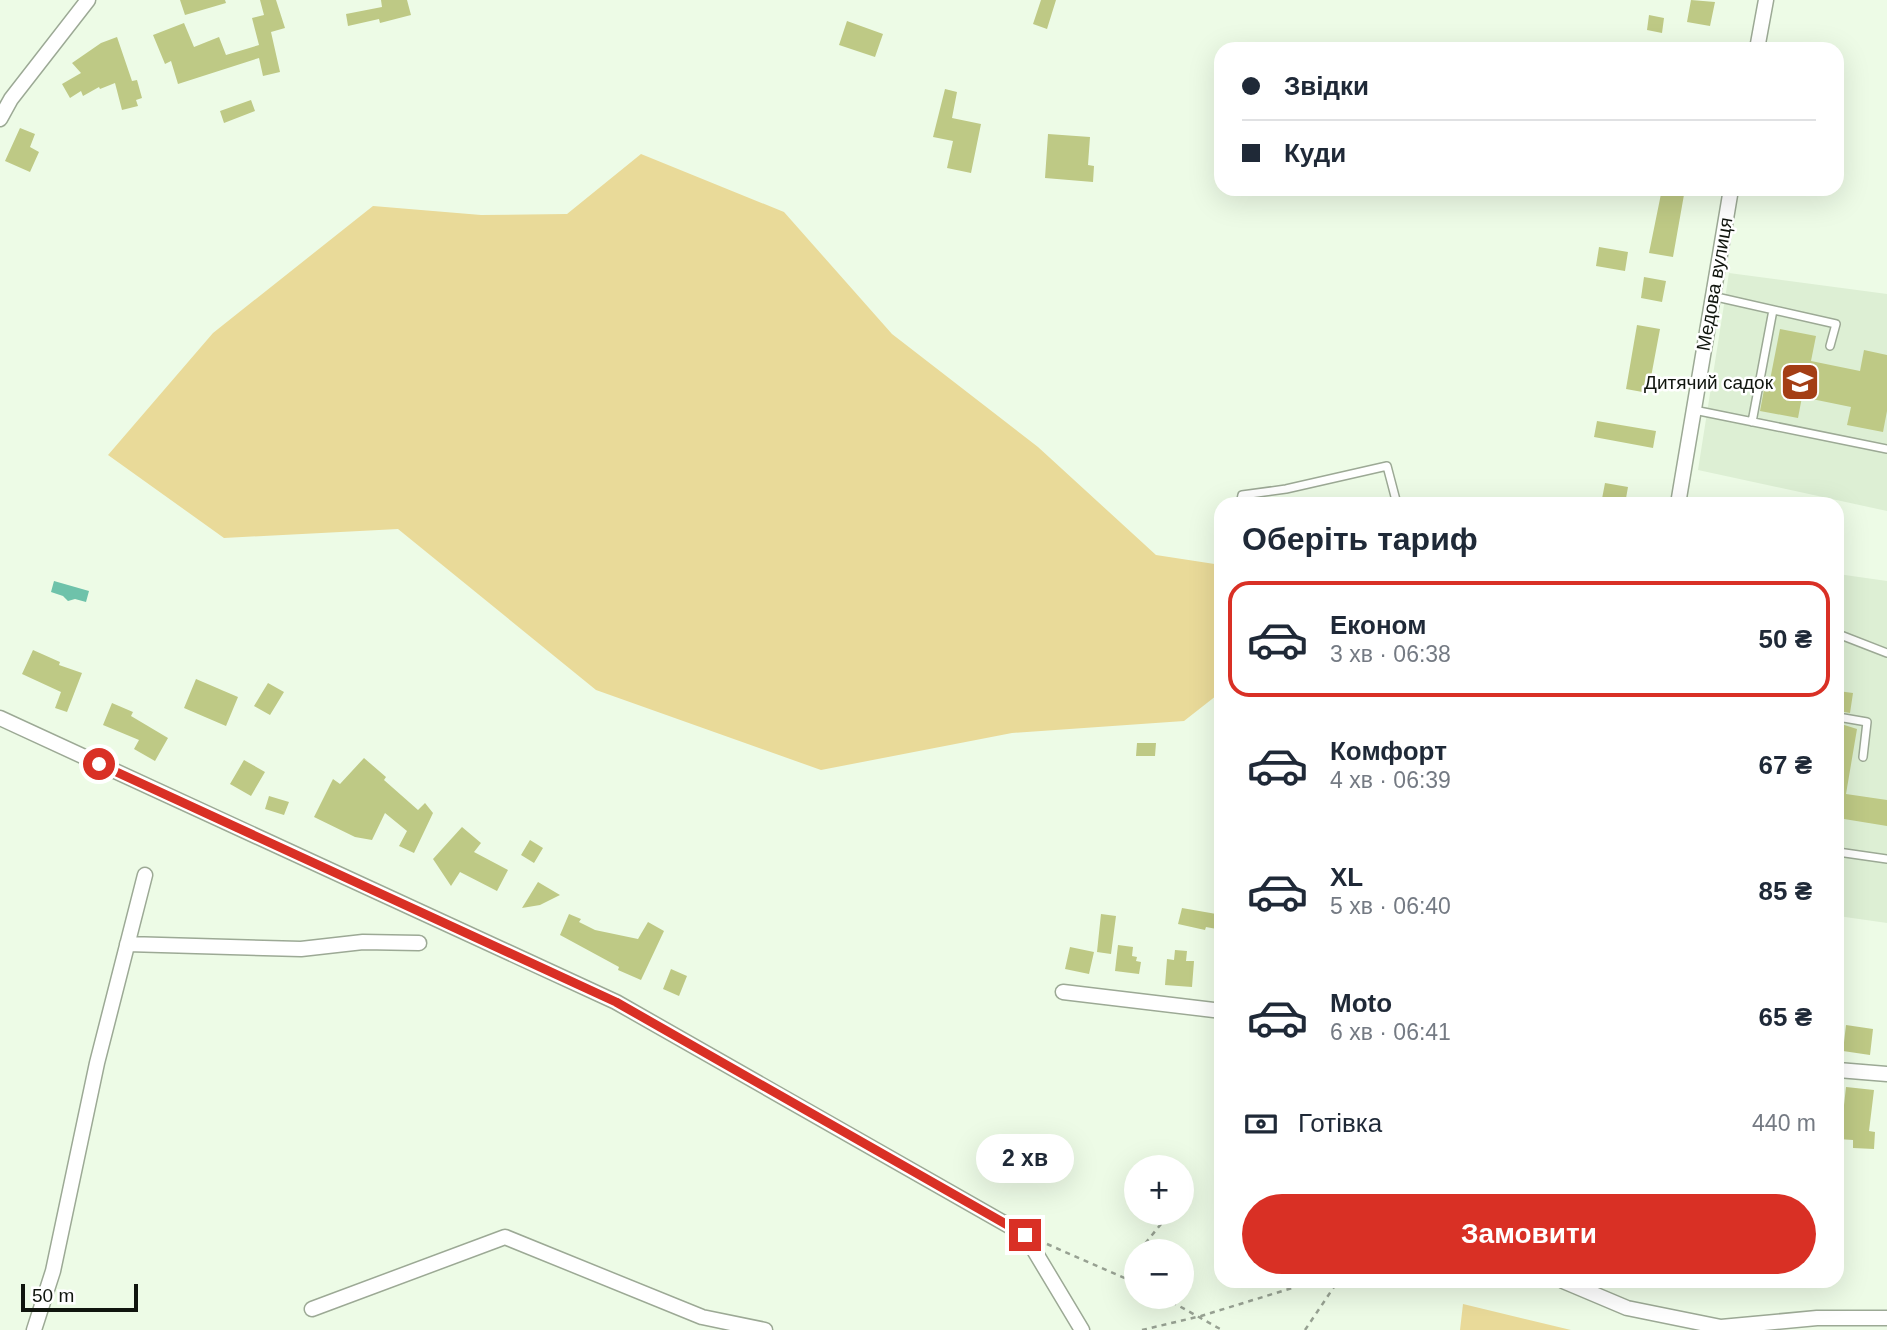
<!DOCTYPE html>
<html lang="uk">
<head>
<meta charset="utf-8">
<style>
  :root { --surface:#fff; --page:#f6f6f7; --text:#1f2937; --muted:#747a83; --line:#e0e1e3; --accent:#d93025 }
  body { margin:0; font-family:Arial,sans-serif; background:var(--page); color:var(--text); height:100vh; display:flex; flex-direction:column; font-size:26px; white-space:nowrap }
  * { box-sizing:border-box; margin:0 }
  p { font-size:23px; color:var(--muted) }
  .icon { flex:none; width:38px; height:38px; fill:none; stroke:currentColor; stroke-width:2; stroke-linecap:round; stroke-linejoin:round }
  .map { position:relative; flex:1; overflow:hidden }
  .panel { position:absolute; left:1214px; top:497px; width:630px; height:791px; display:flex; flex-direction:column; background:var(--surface); border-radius:21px; box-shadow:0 7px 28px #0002 }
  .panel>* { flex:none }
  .top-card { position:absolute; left:1214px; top:42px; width:630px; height:154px; border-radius:21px; box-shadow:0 7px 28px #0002; display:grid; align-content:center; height:154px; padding:0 28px; background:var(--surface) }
  .buttons { position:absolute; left:1124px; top:1155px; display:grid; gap:14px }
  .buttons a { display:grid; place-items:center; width:70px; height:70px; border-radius:50%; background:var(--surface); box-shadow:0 7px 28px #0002; font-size:35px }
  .scale { position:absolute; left:21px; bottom:18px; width:117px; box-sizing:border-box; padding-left:7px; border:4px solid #10150e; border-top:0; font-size:19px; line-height:24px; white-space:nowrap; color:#10150e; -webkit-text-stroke:5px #fff; paint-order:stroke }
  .end { position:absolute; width:32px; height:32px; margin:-16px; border:9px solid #d93025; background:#fff; box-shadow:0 0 0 4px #fff }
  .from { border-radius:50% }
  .bubble { position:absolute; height:49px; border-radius:24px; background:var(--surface); box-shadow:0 7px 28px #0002; font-size:23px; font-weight:700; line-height:49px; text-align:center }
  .top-card b { display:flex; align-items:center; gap:24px; height:66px; font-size:26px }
  .top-card b+b { border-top:2px solid var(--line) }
  .top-card i { width:18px; height:18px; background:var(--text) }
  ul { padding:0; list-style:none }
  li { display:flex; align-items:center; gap:21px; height:116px; margin:0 14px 10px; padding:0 14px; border:4px solid transparent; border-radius:21px }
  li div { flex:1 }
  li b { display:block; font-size:26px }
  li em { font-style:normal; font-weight:700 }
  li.active { border-color:var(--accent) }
  li>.icon { width:63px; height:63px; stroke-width:1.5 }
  h2 { padding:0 28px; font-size:32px; line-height:84px }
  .pay { display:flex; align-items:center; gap:18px; height:77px; padding:0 28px; font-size:26px }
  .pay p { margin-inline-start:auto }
  .action { display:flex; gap:14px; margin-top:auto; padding:14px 28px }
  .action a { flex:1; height:80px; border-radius:42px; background:var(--accent); color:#fff; font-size:28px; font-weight:700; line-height:80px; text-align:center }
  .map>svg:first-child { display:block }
</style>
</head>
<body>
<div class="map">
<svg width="1887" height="1330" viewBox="0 0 1887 1330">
  <rect width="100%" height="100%" fill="#edfbe6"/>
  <!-- built -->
  <path fill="#ddefd4" d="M1729 273 1887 294V511L1698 470Z
    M1838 574 1887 581V923L1838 916Z"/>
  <!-- green -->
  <path fill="#e9da99" d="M641 154 784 212 892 334 1038 447 1156 555 1221 565V692L1184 721 1012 733 821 770 596 690 398 529 224 538 108 455 213 333 373 206 481 215 567 214Z
    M1463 1304 1571 1330H1460Z"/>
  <!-- water -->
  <path fill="#6ec2aa" d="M54 581 89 591 86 602 75 599 68 601 63 596 51 592Z"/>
  <!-- building -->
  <path fill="#bec985" d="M180 0H225L226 3 185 15Z
    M260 0H276L285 28 271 32 280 72 263 76 259 58 178 84 171 61 165 64 153 35 184 23 194 47 219 37 226 55 259 45 252 18 264 15Z
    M381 0H407L411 15 380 23 379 19 348 26 346 14 382 7Z
    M1041 0H1056L1047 29 1033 24Z
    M1691 0 1715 2 1710 26 1687 22Z
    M1649 15 1664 18 1662 33 1647 30Z
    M847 21 883 34 875 57 839 45Z
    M117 37 132 81 137 80 142 98 136 100 138 106 122 110 115 83 100 89 99 87 83 96 81 91 70 98 62 84 81 73 72 63 101 43Z
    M945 89 957 92 952 118 981 124 971 173 947 168 953 141 933 137Z
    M251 100 255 111 224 123 220 111Z
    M20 128 35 134 30 147 39 152 30 172 5 161Z
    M1048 134 1090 137 1088 165 1094 166 1093 182 1045 178Z
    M1662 189H1685L1673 257 1649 253Z
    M1599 247 1628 252 1625 271 1596 266Z
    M1644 277 1666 281 1662 302 1641 298Z
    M1637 325 1660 329 1648 393 1626 389Z
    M1780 329 1816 336 1811 361 1860 371 1864 350 1887 355V411L1883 432 1847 425 1851 407 1802 397 1798 418 1760 411 1766 379 1770 380Z
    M1597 421 1656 431 1653 448 1594 437Z
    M1605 483 1628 487 1625 504H1601Z
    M33 650 60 662 59 665 82 673 67 712 55 708 61 692 22 674Z
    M196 679 238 697 226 726 184 708Z
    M268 683 284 692 270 715 254 706Z
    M1838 691 1853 693 1850 713 1838 711Z
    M112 703 133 712 131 716 168 738 155 761 134 749 139 740 103 725Z
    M1838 723 1857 729 1846 794 1887 800V826L1838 818Z
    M1137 743H1156L1155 756H1136Z
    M364 758 386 777 384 780 418 810 425 803 433 813 414 853 399 846 407 831 385 813 372 840 355 837 314 817 333 779 340 784Z
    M244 760 265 772 251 796 230 784Z
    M269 796 289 802 284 815 265 809Z
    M462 827 481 843 474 852 508 870 497 891 460 872 451 886 433 859Z
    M530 840 543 848 534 863 521 855Z
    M538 882 560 895 540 905 522 908Z
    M1182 908 1222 915V930L1206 927 1205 930 1178 924Z
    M569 914 581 919 579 922 595 930 638 939 648 922 664 931 641 980 618 970 619 967 560 935Z
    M1101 914 1116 916 1111 954 1097 952Z
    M1118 945 1133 947 1132 956 1137 957 1136 961 1141 962 1139 974 1115 971Z
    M1070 947 1094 952 1089 974 1065 969Z
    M1175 950 1187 951 1186 961H1194L1192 987 1165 985 1167 959 1174 960Z
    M671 969 687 976 679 996 663 989Z
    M1846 1025 1873 1029 1870 1055 1843 1051Z
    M1846 1087 1874 1090 1869 1131 1875 1132 1874 1149 1853 1148V1140L1838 1139V1113L1843 1114Z"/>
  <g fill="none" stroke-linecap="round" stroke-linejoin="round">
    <!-- lane casing -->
    <g stroke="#9ca995" stroke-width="10">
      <path id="lane" d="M1712 296 1836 324 1830 346
        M1694 410 1887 449
        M1752 422 1773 310
        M1240 504 1242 495 1286 489 1387 466 1397 504
        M1838 634 1887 653
        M1838 717 1867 722 1863 757
        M1838 852 1887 859"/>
    </g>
    <!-- street casing -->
    <g stroke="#9ca995" stroke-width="17">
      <path id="street" d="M1757 49 1766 0
        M0 119 11 99 88 0
        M1678 504 1731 189
        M0 718 616 1002 1025 1235 1082 1330
        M127 944 301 949 363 942 419 943
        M1063 992 1222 1011
        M1838 1070 1887 1074
        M1563 1281 1627 1308 1721 1327 1817 1318H1887
        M312 1309 505 1237 702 1317 765 1330
        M34 1330 53 1271 97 1063 145 875"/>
    </g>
    <!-- path -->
    <path stroke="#97a192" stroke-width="2.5" stroke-dasharray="5 5" stroke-linecap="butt" d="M1047 1244 1136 1283
      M1139 1251 1170 1213
      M1134 1282 1136 1271
      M1163 1297 1222 1330
      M1142 1330 1201 1316 1315 1281
      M1305 1330 1338 1281"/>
    <!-- lane -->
    <use href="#lane" stroke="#fff" stroke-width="7"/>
    <!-- street -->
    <use href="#street" stroke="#fff" stroke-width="14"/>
  </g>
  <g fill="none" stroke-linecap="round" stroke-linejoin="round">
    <!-- route -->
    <path stroke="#d93025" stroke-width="9" d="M99 764 616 1002 1025 1235"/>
  </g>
  <!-- icons -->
  <defs>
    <g id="school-square" transform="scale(2.0125)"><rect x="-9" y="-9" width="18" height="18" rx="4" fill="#a43e15" stroke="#fff"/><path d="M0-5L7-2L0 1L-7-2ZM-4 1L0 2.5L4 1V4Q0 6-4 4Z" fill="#fff"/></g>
  </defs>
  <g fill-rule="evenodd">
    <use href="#school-square" x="1800" y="382"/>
  </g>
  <g text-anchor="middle" stroke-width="5" stroke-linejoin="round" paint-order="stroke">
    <!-- street labels -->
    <g font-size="19" fill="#10150e" stroke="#fff">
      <text transform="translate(1714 284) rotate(-80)" y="7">Медова вулиця</text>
    </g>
    <!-- poi labels -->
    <g font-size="19" fill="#10150e" stroke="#fff" text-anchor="end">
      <text x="1773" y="389">Дитячий садок</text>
    </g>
  </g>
</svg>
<div class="buttons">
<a>+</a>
<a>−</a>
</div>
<div class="scale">50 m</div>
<i class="end from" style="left:99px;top:764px"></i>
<i class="end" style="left:1025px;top:1235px"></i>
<div class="bubble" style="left:976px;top:1134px;width:98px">2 хв</div>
<div class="top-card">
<b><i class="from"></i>Звідки</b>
<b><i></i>Куди</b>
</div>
<section class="panel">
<h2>Оберіть тариф</h2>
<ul>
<li class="active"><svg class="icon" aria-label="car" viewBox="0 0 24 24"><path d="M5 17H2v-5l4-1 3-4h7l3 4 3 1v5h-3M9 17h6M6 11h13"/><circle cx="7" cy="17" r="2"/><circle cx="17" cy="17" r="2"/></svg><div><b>Економ</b><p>3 хв · 06:38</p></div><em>50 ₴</em></li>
<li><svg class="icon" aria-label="car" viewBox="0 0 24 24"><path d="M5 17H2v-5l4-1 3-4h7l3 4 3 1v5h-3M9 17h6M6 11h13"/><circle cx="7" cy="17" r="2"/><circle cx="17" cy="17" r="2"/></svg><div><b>Комфорт</b><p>4 хв · 06:39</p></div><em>67 ₴</em></li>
<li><svg class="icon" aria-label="car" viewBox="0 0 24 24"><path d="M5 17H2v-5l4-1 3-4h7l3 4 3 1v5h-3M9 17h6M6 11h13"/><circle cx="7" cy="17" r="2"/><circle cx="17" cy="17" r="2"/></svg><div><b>XL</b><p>5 хв · 06:40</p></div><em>85 ₴</em></li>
<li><svg class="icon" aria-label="car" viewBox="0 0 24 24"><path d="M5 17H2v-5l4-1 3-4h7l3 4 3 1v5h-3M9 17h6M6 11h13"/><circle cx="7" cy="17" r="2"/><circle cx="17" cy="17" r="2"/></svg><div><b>Moto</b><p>6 хв · 06:41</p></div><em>65 ₴</em></li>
</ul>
<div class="pay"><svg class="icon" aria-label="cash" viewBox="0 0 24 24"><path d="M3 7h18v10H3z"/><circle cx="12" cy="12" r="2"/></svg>Готівка<p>440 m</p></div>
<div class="action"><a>Замовити</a></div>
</section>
</div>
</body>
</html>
